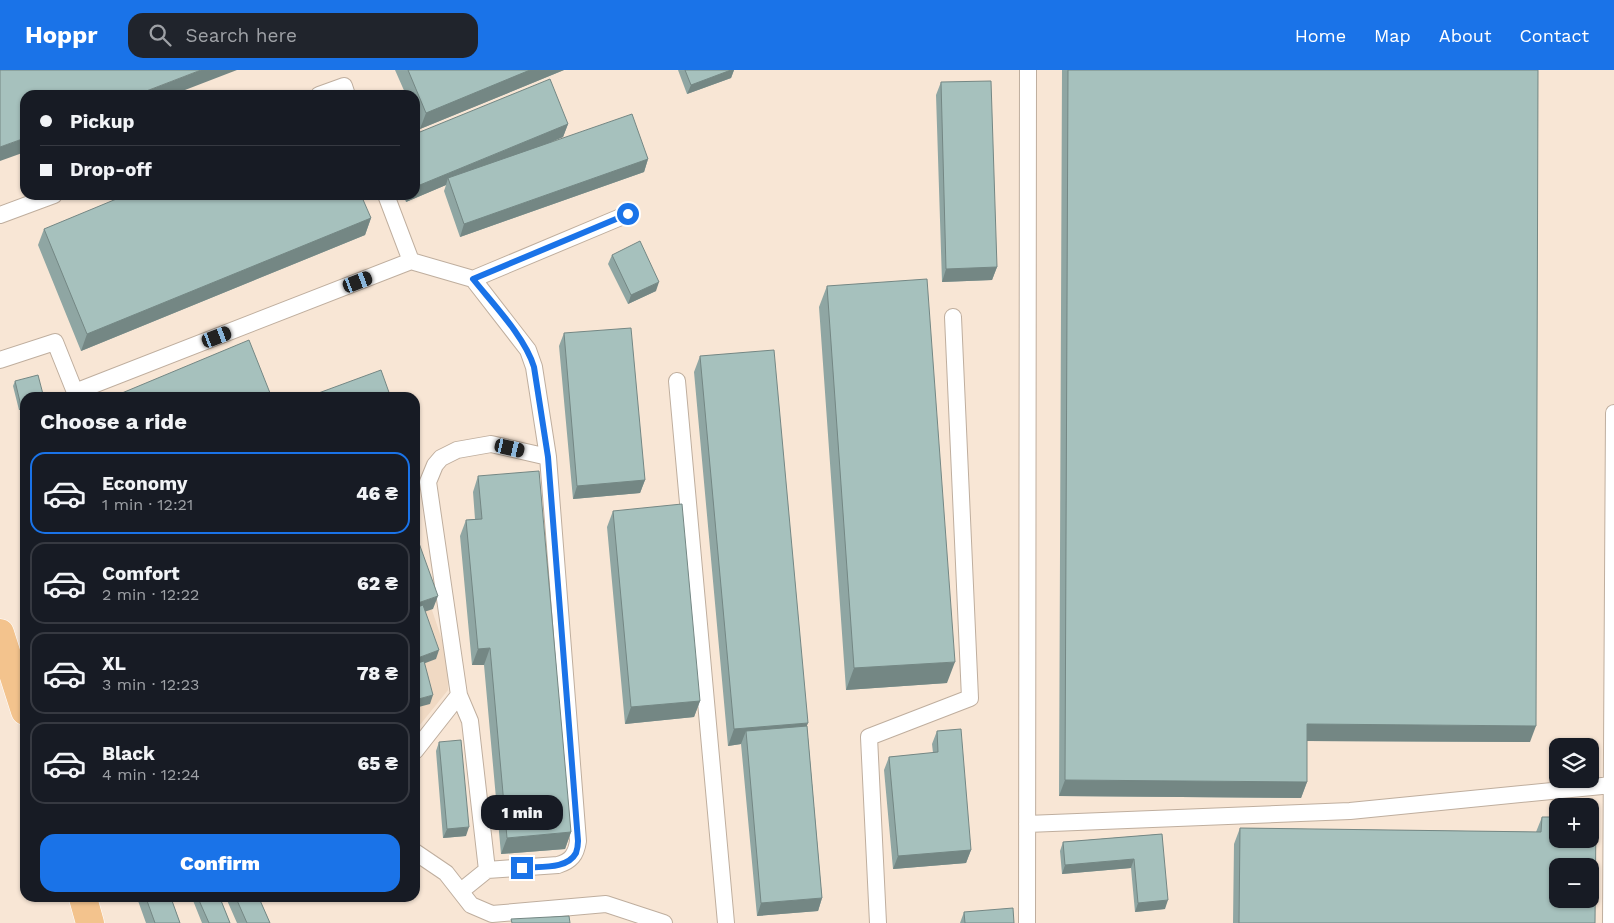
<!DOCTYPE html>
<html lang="en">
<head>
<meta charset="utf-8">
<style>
  :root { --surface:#171b24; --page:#20242c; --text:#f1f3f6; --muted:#9ea1a6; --line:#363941; --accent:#1a73e8 }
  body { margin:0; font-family:"Work Sans",sans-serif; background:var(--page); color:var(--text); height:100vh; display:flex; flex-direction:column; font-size:19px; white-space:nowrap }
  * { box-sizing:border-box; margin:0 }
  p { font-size:16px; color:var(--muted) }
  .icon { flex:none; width:28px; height:28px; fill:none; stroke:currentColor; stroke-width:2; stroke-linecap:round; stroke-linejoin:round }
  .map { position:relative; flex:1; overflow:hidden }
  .details { position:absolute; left:20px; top:322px; width:400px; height:510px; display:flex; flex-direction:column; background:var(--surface); border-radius:15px; box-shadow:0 1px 4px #0004 }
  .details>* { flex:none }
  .top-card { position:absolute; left:20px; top:20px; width:400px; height:110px; border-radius:15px; box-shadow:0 1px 4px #0004; display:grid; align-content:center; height:110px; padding:0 20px; background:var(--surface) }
  .fabs { position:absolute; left:1549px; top:668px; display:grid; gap:10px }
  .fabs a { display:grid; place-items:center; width:50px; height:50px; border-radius:10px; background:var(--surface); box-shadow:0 1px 4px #0004; font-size:25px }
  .end { position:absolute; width:22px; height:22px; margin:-11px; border:6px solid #1a73e8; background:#fff; box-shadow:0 0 0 2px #fff }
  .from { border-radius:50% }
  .bubble { position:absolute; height:35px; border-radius:15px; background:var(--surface); box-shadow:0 1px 4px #0004; font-size:16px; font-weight:800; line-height:35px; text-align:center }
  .car { position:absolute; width:15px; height:30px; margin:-15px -8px; border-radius:6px; box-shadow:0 0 4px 1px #0007; background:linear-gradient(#222 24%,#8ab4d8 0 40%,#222 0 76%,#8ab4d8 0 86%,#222 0) }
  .top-card b { display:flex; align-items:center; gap:18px; height:48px; font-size:19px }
  .top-card b+b { border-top:1px solid var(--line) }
  .top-card i { width:12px; height:12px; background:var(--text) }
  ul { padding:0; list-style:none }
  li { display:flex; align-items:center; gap:15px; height:82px; margin:0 10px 8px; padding:0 10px; border:2px solid var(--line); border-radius:15px }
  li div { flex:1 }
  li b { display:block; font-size:19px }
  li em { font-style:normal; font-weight:800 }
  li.active { border-color:var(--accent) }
  li>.icon { width:45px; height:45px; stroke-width:1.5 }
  h2 { padding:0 20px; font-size:22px; line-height:60px }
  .action { display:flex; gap:10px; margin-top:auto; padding:10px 20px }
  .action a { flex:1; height:58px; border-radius:15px; background:var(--accent); color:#fff; font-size:20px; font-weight:800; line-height:58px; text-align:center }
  header { display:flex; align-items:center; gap:30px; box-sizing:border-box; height:70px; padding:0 25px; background:var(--accent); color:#fff }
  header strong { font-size:24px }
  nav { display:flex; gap:28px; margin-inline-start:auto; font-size:18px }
  .search { width:350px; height:45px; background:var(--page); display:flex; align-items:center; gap:12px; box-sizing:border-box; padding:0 18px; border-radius:15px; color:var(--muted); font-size:19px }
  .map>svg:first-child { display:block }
</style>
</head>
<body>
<header>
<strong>Hoppr</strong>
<div class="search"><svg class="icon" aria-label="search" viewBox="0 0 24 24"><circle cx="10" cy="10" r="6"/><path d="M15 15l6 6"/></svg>Search here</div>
<nav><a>Home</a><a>Map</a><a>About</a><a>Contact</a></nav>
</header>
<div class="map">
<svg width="1614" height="853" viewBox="0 0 1614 853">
  <rect width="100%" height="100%" fill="#f8e6d5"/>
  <!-- built -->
  <path fill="#f0d9c3" d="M415 489 447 585 448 620 415 661Z"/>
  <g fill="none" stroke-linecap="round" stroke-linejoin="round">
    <!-- lane casing -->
    <g stroke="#bfae9e" stroke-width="18">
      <path id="lane" d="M319 25 344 16 347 25
        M386 125 411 191
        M0 145 54 125
        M0 290 55 272 75 322 411 191 473 209 628 144
        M677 311 726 853
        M415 681 459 625
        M1027 754 1350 741 1612 715
        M415 782 446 803 471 835 492 844 606 834 664 853
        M487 800 470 651 459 625 428 412 435 395 441 388 457 380 491 374 548 387
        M461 821 487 800 558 795C571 791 576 785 578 771L548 387 534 297 528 280 473 209
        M878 853 869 667 970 628 953 247
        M1027 853 1028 0
        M1611 853 1614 343"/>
    </g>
    <!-- primary casing -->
    <g stroke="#fff" stroke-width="29">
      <path id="primary" d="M0 563 25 641
        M83 828 90 853"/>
    </g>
    <!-- lane -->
    <use href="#lane" stroke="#fff" stroke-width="16"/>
    <!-- primary -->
    <use href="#primary" stroke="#f3c38d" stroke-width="28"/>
  </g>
  <!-- wall -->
  <path fill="#8fa6a3" d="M395 0H564L420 59 415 48V25H406Z
    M678 0H734L731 8 687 24Z
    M1062 0H1538L1530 672 1307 671V712L1301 728 1059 726Z
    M941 12 997 197 992 210 942 212 936 25Z
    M568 54 563 67 551 72 648 89 644 102 460 167 444 121 446 115 406 132 403 125H415V64Z
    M371 148 365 165 81 281 38 175 44 159Z
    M612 185 656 221 628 234 608 194Z
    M827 216 947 613 846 620 819 237Z
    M564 263 645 410 640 423 573 429 559 276Z
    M700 286 807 656 822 828 818 841 757 846 741 674 728 676 694 302Z
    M15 311 25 328V339L19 340 13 316Z
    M478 406 571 762 565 779 501 784 484 595H472L460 466 466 450 475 449 473 422Z
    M613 441 700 631 694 647 625 654 607 457Z
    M937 661 971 780 966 793 893 799 884 700 889 687 933 683 932 674Z
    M439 672 466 766 443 768 436 681Z
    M1542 747 1595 853H1233L1234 774 1240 758 1536 762Z
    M1162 764 1165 839 1135 842 1131 798 1062 804 1060 781 1063 772Z
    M137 828H171L180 853H146Z
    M192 828H220L230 853H202Z
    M226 828H259L270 853H237Z
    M964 842 1014 853H960Z"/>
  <!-- shaded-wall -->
  <path fill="#748784" d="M201 0H237L172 25H136Z
    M530 0H564L420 59 426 43Z
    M731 0H734L731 8 687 24 691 15Z
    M568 54 563 67 450 114 448 108 446 115 406 132 408 125H415V117Z
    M25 68V82L0 91V77Z
    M648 89 644 102 460 167 464 154Z
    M371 148 365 165 81 281 87 264Z
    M997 197 992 210 942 212 946 199Z
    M659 212 656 221 628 234 631 225Z
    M25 334V339L19 340 21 336Z
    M645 410 640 423 573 429 577 416Z
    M438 526 433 539 415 545V534Z
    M490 578 484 595H472L478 579Z
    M439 580 436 589 415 597V589Z
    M955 592 947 613 846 620 854 598Z
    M433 625 430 634 415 638V630Z
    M700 631 694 647 625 654 631 637Z
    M808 653 802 669 746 661 741 674 728 676 734 659Z
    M1307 654 1536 656 1530 672 1302 671Z
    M1065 710 1307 712 1301 728 1059 726Z
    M469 757 466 766 443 768 447 759Z
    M571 762 565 779 501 784 507 768Z
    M971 780 966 793 893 799 898 786Z
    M1134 789 1131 798 1062 804 1065 795Z
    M822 828 818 841 757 846 761 833Z
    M1168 830 1165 839 1135 842 1138 833Z"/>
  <!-- building -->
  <path fill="#a6c1bd" stroke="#748784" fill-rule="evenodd" d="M0 0H201L136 25H25V68L0 77Z
    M408 0H530L426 43Z
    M685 0H731L691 15Z
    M1068 0H1538L1536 656 1307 654V712L1065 710Z
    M550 9 568 54 415 117V64Z
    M991 11 997 197 946 199 941 12Z
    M632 44 648 89 464 154 448 108Z
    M126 125H361L371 148 87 264 44 159Z
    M640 171 659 212 631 225 612 185Z
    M927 209 955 592 854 598 827 216Z
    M631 258 645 410 577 416 564 263Z
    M249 270 272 328H110Z
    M774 280 808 653 734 659 700 286Z
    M381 300 391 328H305Z
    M38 305 44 328H25V334L21 336 15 311Z
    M539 401 571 762 507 768 490 578 478 579 466 450 482 449 478 406Z
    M682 434 700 631 631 637 613 441Z
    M415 462 438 526 415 534Z
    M423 535 439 580 415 589V538Z
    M424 591 433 625 415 630V594Z
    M807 656 822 828 761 833 746 661Z
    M961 659 971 780 898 786 889 687 938 682 937 661Z
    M461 670 469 757 447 759 439 672Z
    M1542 747H1558V769H1590V748H1596L1595 853H1239L1240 758 1541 762ZM1558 796H1590V829H1558Z
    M1162 764 1168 830 1138 833 1134 789 1065 795 1063 772Z
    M146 828H171L180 853H155Z
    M198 828H220L230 853H209Z
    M236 828H259L270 853H247Z
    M1013 838 1014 853H965L964 842Z
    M569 846 570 853H512L511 849Z"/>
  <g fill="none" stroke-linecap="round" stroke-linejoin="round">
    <!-- route -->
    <path stroke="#1a73e8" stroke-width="6" d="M522 798C539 796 567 800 576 783 577 780 578 775 578 771L548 387 534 297C525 267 493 234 473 209L628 144"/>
  </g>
</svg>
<div class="fabs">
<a><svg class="icon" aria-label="layers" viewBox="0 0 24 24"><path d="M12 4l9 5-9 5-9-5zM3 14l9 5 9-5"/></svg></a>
<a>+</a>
<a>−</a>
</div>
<i class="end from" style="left:628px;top:144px"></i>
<i class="end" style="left:522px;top:798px"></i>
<div class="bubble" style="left:481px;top:725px;width:82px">1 min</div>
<i class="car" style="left:358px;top:212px;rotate:69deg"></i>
<i class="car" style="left:217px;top:267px;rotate:69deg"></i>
<i class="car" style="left:510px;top:378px;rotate:103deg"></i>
<div class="top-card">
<b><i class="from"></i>Pickup</b>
<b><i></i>Drop-off</b>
</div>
<section class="details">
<h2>Choose a ride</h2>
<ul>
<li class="active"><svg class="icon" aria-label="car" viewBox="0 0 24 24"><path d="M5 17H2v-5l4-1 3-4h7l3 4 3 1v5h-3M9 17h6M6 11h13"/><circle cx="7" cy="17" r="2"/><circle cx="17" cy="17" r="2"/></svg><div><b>Economy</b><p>1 min · 12:21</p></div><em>46 ₴</em></li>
<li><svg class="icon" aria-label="car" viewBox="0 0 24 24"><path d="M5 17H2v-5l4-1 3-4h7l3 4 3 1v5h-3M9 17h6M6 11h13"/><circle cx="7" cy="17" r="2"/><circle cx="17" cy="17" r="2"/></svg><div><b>Comfort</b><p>2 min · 12:22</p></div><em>62 ₴</em></li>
<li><svg class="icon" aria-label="car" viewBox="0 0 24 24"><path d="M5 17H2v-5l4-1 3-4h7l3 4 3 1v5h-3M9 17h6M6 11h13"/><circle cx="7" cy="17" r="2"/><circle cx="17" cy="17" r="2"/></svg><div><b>XL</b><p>3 min · 12:23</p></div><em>78 ₴</em></li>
<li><svg class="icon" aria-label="car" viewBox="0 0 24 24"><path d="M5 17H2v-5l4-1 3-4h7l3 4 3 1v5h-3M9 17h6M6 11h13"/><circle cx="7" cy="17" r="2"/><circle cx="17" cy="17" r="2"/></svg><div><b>Black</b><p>4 min · 12:24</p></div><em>65 ₴</em></li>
</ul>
<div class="action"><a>Confirm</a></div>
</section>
</div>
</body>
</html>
